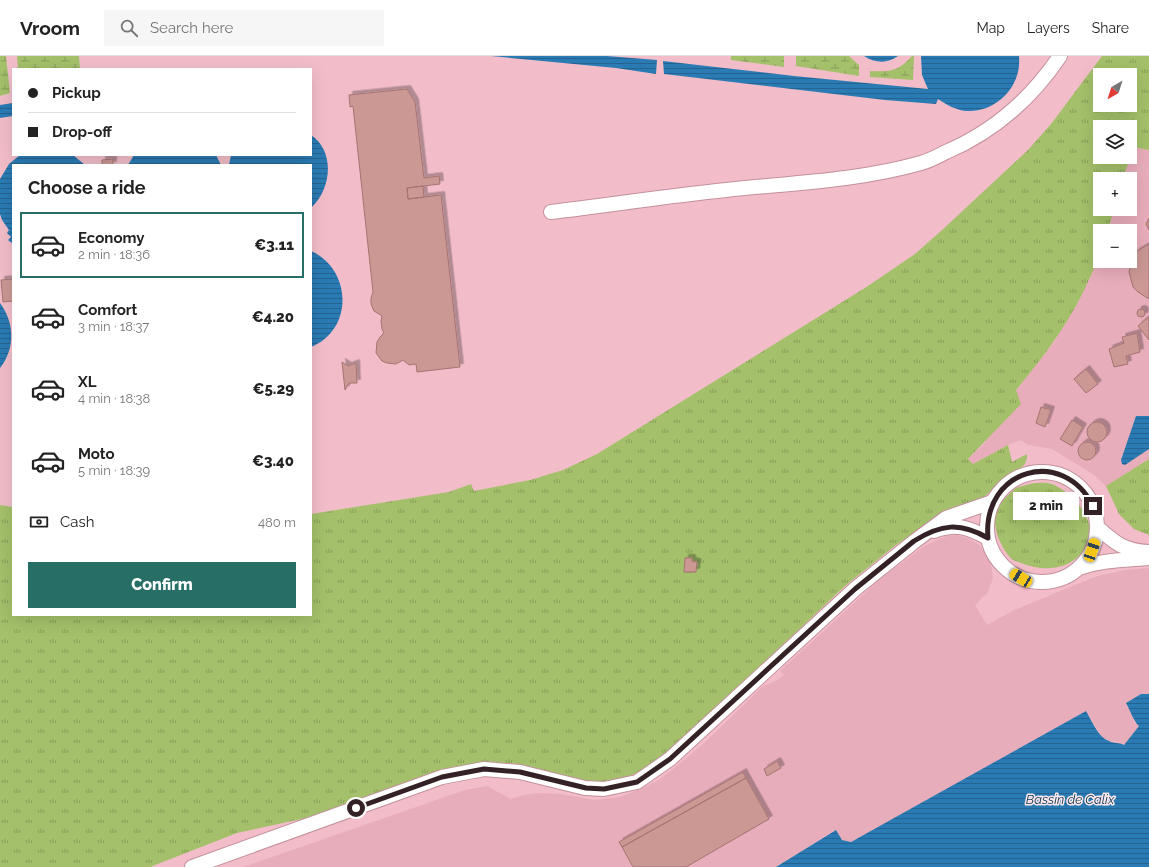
<!DOCTYPE html>
<html lang="en">
<head>
<meta charset="utf-8">
<style>
  :root { --surface:#fff; --page:#f6f6f6; --text:#222; --muted:#767676; --line:#e0e0e0; --accent:#276f66 }
  body { margin:0; font-family:Raleway,sans-serif; background:var(--page); color:var(--text); height:100vh; display:flex; flex-direction:column; font-size:15px; white-space:nowrap }
  * { box-sizing:border-box; margin:0 }
  p { font-size:13px; color:var(--muted) }
  .icon { flex:none; width:22px; height:22px; fill:none; stroke:currentColor; stroke-width:2; stroke-linecap:round; stroke-linejoin:round }
  .map { position:relative; flex:1; overflow:hidden }
  .panel { position:absolute; left:12px; top:108px; width:300px; height:452px; display:flex; flex-direction:column; background:var(--surface); border-radius:0px; box-shadow:0 4px 16px #0002 }
  .panel>* { flex:none }
  .top-card { position:absolute; left:12px; top:12px; width:300px; height:88px; border-radius:0px; box-shadow:0 4px 16px #0002; display:grid; align-content:center; height:88px; padding:0 16px; background:var(--surface) }
  .needle { width:26px; rotate:219deg }
  .controls { position:absolute; left:1093px; top:12px; display:grid; gap:8px }
  .controls a { display:grid; place-items:center; width:44px; height:44px; border-radius:0px; background:var(--surface); box-shadow:0 4px 16px #0002; font-size:20px }
  .end { position:absolute; width:18px; height:18px; margin:-9px; border:5px solid #342125; background:#fff; box-shadow:0 0 0 2px #fff }
  .from { border-radius:50% }
  .bubble { position:absolute; height:28px; border-radius:0px; background:var(--surface); box-shadow:0 4px 16px #0002; font-size:13px; font-weight:800; line-height:28px; text-align:center }
  .car { position:absolute; width:12px; height:24px; margin:-12px -6px; border-radius:5px; box-shadow:0 0 3px 1px #0007; background:linear-gradient(#f5c518 24%,#345 0 40%,#f5c518 0 76%,#345 0 86%,#f5c518 0) }
  .top-card b { display:flex; align-items:center; gap:14px; height:38px; font-size:15px }
  .top-card b+b { border-top:1px solid var(--line) }
  .top-card i { width:10px; height:10px; background:var(--text) }
  ul { padding:0; list-style:none }
  li { display:flex; align-items:center; gap:12px; height:66px; margin:0 8px 6px; padding:0 8px; border:2px solid transparent; border-radius:0px }
  li div { flex:1 }
  li b { display:block; font-size:15px }
  li em { font-style:normal; font-weight:800 }
  li.active { border-color:var(--accent) }
  li>.icon { width:36px; height:36px; stroke-width:1.5 }
  h2 { padding:0 16px; font-size:18px; line-height:48px }
  .pay { display:flex; align-items:center; gap:10px; height:44px; padding:0 16px; font-size:15px }
  .pay p { margin-inline-start:auto }
  .cta { display:flex; gap:8px; margin-top:auto; padding:8px 16px }
  .cta a { flex:1; height:46px; border-radius:0px; background:var(--accent); color:#fff; font-size:16px; font-weight:800; line-height:46px; text-align:center }
  header { display:flex; align-items:center; gap:24px; box-sizing:border-box; height:56px; padding:0 20px; background:var(--surface); border-bottom:1px solid var(--line) }
  header strong { font-size:19px }
  nav { display:flex; gap:22px; margin-inline-start:auto; font-size:14px }
  .search { width:280px; height:36px; background:var(--page); display:flex; align-items:center; gap:10px; box-sizing:border-box; padding:0 14px; border-radius:0px; color:var(--muted); font-size:15px }
  .map>svg:first-child { display:block }
</style>
</head>
<body>
<header>
<strong>Vroom</strong>
<div class="search"><svg class="icon" aria-label="search" viewBox="0 0 24 24"><circle cx="10" cy="10" r="6"/><path d="M15 15l6 6"/></svg>Search here</div>
<nav><a>Map</a><a>Layers</a><a>Share</a></nav>
</header>
<div class="map">
<svg width="1149" height="811" viewBox="0 0 1149 811">
  <defs>
    <pattern id="grass-tufts" width="24" height="20" patternUnits="userSpaceOnUse"><rect width="24" height="20" fill="#a4c06a"/><path d="M3 7l-1-3M5 7V3M7 7l1-3M15 17l-1-3M17 17v-4M19 17l1-3" fill="none" stroke="#869c57"/></pattern>
    <pattern id="wetland-marsh" width="20" height="14" patternUnits="userSpaceOnUse"><rect width="20" height="14" fill="#a4c06a"/><path d="M1 5h8M5 5V1M11 12h8M15 12V8" fill="none" stroke="#869c57"/></pattern>
    <pattern id="water-rules" width="6" height="5" patternUnits="userSpaceOnUse"><rect width="6" height="5" fill="#2a7bb4"/><path d="M0 2.5h6" fill="none" stroke="#256492"/></pattern>
    <filter id="shadow"><feDropShadow dx="3.5" dy="-3.5" stdDeviation="0" flood-color="#0004"/></filter>
  </defs>
  <rect width="100%" height="100%" fill="#f2bdc9"/>
  <!-- built -->
  <path fill="#e8adba" d="M1132 91 1149 94V403L1106 430 1094 419 1052 393 1028 389 1021 384 1010 388 973 408 968 403 984 388 1016 334 1055 285 1096 208 1100 197V205H1130V175H1108L1114 153H1130V123H1123Z
    M957 479 970 483 978 488 986 497 991 508 993 522 988 536 975 549 987 569 1014 554 1097 520 1125 514 1149 512V638H1141L1126 647 1133 659 1134 666 1139 670 1124 689 1120 686 1109 685 1102 681 1086 655 851 786 842 784 835 774 776 811H243L465 734 487 730 511 743 523 739 539 737 560 738 595 744 620 741 645 731 660 723 673 713 703 688 763 630 776 625 784 619 780 615 880 523 923 491 934 485 947 480Z"/>
  <!-- grass -->
  <path fill="url(#grass-tufts)" fill-rule="evenodd" d="M1102 0H1149V94L1133 91 1130 100V71H1100V101H1130L1123 123H1100V153H1114L1108 175H1100C1100 182 1101 189 1100 196 1099 204 1094 212 1091 219 1073 262 1046 298 1016 334L1021 348 968 403 973 408 1008 389 1012 406 1027 398V402L1025 408 1017 415 1002 425 983 442 931 466 896 489 845 530 669 696 643 714 627 721 615 724 595 726 570 723 524 709 508 707 477 708 311 761 237 777 150 811H0V449L13 451V559H311V458L449 436 471 428 474 435 530 424 563 414 597 398 868 230 915 198 941 175 1027 95 1051 68ZM1100 19H1130V49H1100Z
    M1149 403V479L1134 473 1119 458 1106 430Z
    M1034 427C1039 427 1047 426 1052 428 1077 439 1106 474 1080 499 1064 515 1041 515 1021 507 1019 506 1015 505 1013 504 1006 499 1001 488 998 481 993 465 993 452 1007 440 1010 438 1013 434 1016 432 1021 430 1028 429 1034 427Z"/>
  <!-- wetland -->
  <path fill="url(#wetland-marsh)" d="M0 0H6L10 37 0 40Z
    M17 0H79L80 13H18Z
    M731 0H784V11L731 4Z
    M796 0H849L859 9V20L796 10Z
    M912 0H914L913 24 870 21V15C889 16 898 16 912 0Z"/>
  <!-- water -->
  <path fill="url(#water-rules)" d="M491 0H607L657 4 656 18 616 12Z
    M864 0H898C887 8 875 7 864 0Z
    M921 0H1019C1022 30 997 57 966 55 956 54 947 49 938 43L936 48 885 44 664 18 663 5 794 20 928 33 922 19Z
    M13 47V60L0 62V49Z
    M311 79C336 96 331 134 311 152V109H229L231 99H311Z
    M20 99H73L85 109H13V188L8 184 11 181 7 177 9 174 2 164 0 158V123L9 108Z
    M134 99H216L221 109H128Z
    M311 195C352 213 354 274 311 291Z
    M0 247C15 267 15 293 0 312Z
    M1136 360H1149V393L1125 409 1122 408 1121 404Z
    M1141 638H1149V811H776L836 774 842 784 851 786 1086 655C1092 665 1098 681 1109 685 1115 688 1119 686 1124 689L1139 670C1134 666 1130 654 1126 647Z"/>
  <!-- building -->
  <path fill="#cb9894" stroke="#a57471" filter="url(#shadow)" d="M407 33 415 46 424 122 439 120 440 128 407 132 408 143 441 139 460 311 417 316 416 308 409 309 403 304 396 308 387 307 382 305 376 297 377 286 380 281 384 277 382 273 381 265 382 260 374 255 371 248V242L373 236 353 50 350 51 349 39Z
    M113 103V109H102V104Z
    M423 130 424 141 408 143 407 132Z
    M1149 162V174L1146 168Z
    M1149 188V243L1138 236 1133 231 1129 216 1132 202 1136 196Z
    M13 223V245L3 246 1 224Z
    M1137 257a4 4 0 1 1 8 0a4 4 0 1 1-8 0Z
    M1147 262 1149 265V284L1138 270Z
    M1137 277 1140 296 1126 300 1128 308 1114 311 1109 293 1124 287 1122 281Z
    M342 306 348 310 356 307 357 327H349L345 334Z
    M1086 313 1098 328 1086 337 1074 323Z
    M1041 351 1051 354 1045 371 1036 367Z
    M1072 364 1083 371 1072 390 1060 383Z
    M1087 376a10 10 0 1 1 20 0a10 10 0 1 1-20 0Z
    M1078 395a9 9 0 1 1 18 0a9 9 0 1 1-18 0Z
    M685 502H692V505L697 506 696 516H684Z
    M777 705 781 712 767 720 764 713Z
    M743 716 746 722 622 791 619 786Z
    M746 722 769 763 686 811H633L622 791Z"/>
  <g fill="none" stroke-linecap="round" stroke-linejoin="round">
    <!-- minor casing -->
    <g stroke="#c3919c" stroke-width="16">
      <path id="minor" d="M551 156C610 149 667 140 726 134 791 127 857 125 921 107 929 105 938 100 946 96 993 76 1031 43 1060 0
        M987 471a55 55 0 1 1 110 0a55 55 0 1 1-110 0Z
        M1097 471C1115 487 1124 495 1149 496
        M934 475C956 467 968 471 988 482
        M1079 512C1101 504 1125 504 1149 502
        M192 811 442 721 484 713 520 716 585 732 604 733 637 726 670 703 855 533 915 485 946 462 992 446"/>
    </g>
    <!-- minor -->
    <use href="#minor" stroke="#fff" stroke-width="14"/>
  </g>
  <g fill="none" stroke-linecap="round" stroke-linejoin="round">
    <!-- route -->
    <path stroke="#342125" stroke-width="5" d="M356 752 442 721 484 713 520 716 586 732 604 733 637 726 670 703 855 533 914 485C941 468 960 466 988 482 982 413 1063 390 1093 450"/>
  </g>
  <g text-anchor="middle" stroke-width="3" stroke-linejoin="round" paint-order="stroke">
    <!-- water labels -->
    <g font-size="13" font-style="italic" fill="#073451" stroke="#fee8ec">
      <text x="1070" y="748">Bassin de Calix</text>
    </g>
  </g>
</svg>
<div class="controls">
<a><svg class="needle" viewBox="-14 -14 28 28"><path d="M0-13l5 13h-10z" fill="#e53935"/><path d="M0 13l5-13h-10z" fill="#767676"/></svg></a>
<a><svg class="icon" aria-label="layers" viewBox="0 0 24 24"><path d="M12 4l9 5-9 5-9-5zM3 14l9 5 9-5"/></svg></a>
<a>+</a>
<a>−</a>
</div>
<i class="end from" style="left:356px;top:752px"></i>
<i class="end" style="left:1093px;top:450px"></i>
<div class="bubble" style="left:1013px;top:436px;width:66px">2 min</div>
<i class="car" style="left:1092px;top:494px;rotate:19deg"></i>
<i class="car" style="left:1021px;top:522px;rotate:301deg"></i>
<div class="top-card">
<b><i class="from"></i>Pickup</b>
<b><i></i>Drop-off</b>
</div>
<section class="panel">
<h2>Choose a ride</h2>
<ul>
<li class="active"><svg class="icon" aria-label="car" viewBox="0 0 24 24"><path d="M5 17H2v-5l4-1 3-4h7l3 4 3 1v5h-3M9 17h6M6 11h13"/><circle cx="7" cy="17" r="2"/><circle cx="17" cy="17" r="2"/></svg><div><b>Economy</b><p>2 min · 18:36</p></div><em>€3.11</em></li>
<li><svg class="icon" aria-label="car" viewBox="0 0 24 24"><path d="M5 17H2v-5l4-1 3-4h7l3 4 3 1v5h-3M9 17h6M6 11h13"/><circle cx="7" cy="17" r="2"/><circle cx="17" cy="17" r="2"/></svg><div><b>Comfort</b><p>3 min · 18:37</p></div><em>€4.20</em></li>
<li><svg class="icon" aria-label="car" viewBox="0 0 24 24"><path d="M5 17H2v-5l4-1 3-4h7l3 4 3 1v5h-3M9 17h6M6 11h13"/><circle cx="7" cy="17" r="2"/><circle cx="17" cy="17" r="2"/></svg><div><b>XL</b><p>4 min · 18:38</p></div><em>€5.29</em></li>
<li><svg class="icon" aria-label="car" viewBox="0 0 24 24"><path d="M5 17H2v-5l4-1 3-4h7l3 4 3 1v5h-3M9 17h6M6 11h13"/><circle cx="7" cy="17" r="2"/><circle cx="17" cy="17" r="2"/></svg><div><b>Moto</b><p>5 min · 18:39</p></div><em>€3.40</em></li>
</ul>
<div class="pay"><svg class="icon" aria-label="cash" viewBox="0 0 24 24"><path d="M3 7h18v10H3z"/><circle cx="12" cy="12" r="2"/></svg>Cash<p>480 m</p></div>
<div class="cta"><a>Confirm</a></div>
</section>
</div>
</body>
</html>
